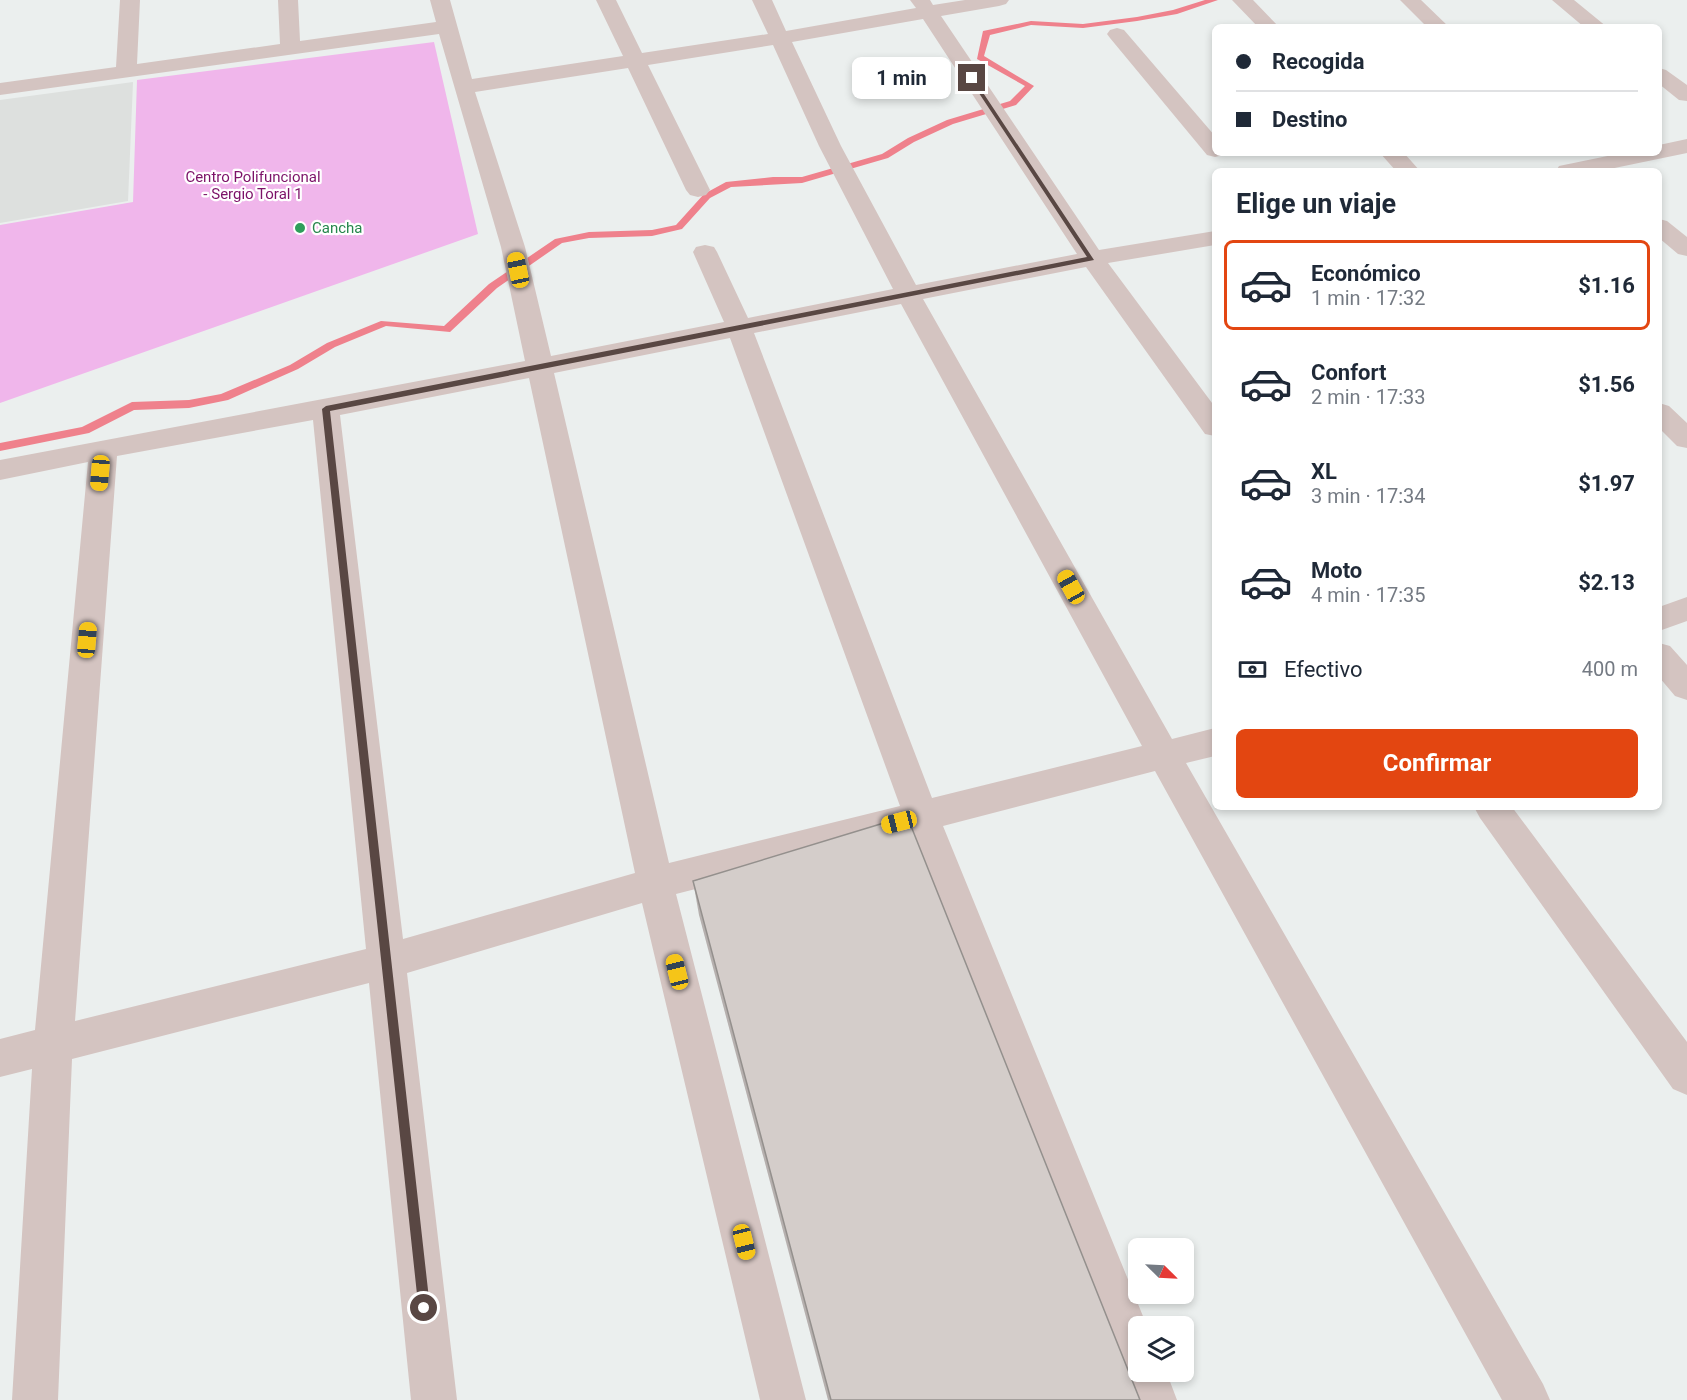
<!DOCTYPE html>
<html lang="es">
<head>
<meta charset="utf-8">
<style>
  :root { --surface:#fff; --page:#f6f6f7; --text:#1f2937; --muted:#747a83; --line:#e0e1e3; --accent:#e34611 }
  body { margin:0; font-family:Roboto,sans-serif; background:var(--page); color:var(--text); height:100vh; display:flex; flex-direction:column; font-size:22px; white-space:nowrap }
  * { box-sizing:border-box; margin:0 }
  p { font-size:20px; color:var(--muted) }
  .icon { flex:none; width:33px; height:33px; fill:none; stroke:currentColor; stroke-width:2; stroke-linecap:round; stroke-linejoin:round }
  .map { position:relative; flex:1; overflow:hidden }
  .drawer { position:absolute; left:1212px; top:168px; width:450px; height:642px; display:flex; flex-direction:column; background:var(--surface); border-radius:9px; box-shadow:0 3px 9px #0003 }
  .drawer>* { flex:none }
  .top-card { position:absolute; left:1212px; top:24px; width:450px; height:132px; border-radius:9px; box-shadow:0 3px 9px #0003; display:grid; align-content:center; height:132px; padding:0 24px; background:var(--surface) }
  .needle { width:39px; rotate:114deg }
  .fabs { position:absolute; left:1128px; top:1238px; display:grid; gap:12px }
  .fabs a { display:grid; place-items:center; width:66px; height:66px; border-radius:9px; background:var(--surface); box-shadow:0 3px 9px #0003; font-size:30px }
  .end { position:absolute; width:27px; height:27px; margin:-14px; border:8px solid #594743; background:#fff; box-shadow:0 0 0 3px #fff }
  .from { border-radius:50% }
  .bubble { position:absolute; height:42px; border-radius:9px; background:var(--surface); box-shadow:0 3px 9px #0003; font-size:20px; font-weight:700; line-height:42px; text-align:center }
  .car { position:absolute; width:18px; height:36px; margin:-18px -9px; border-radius:8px; box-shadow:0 0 4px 2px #0007; background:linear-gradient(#f5c518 24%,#345 0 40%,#f5c518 0 76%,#345 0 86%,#f5c518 0) }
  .top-card b { display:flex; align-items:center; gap:21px; height:57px; font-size:22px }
  .top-card b+b { border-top:2px solid var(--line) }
  .top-card i { width:15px; height:15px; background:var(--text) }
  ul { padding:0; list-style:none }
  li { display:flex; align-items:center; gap:18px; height:90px; margin:0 12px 9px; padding:0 12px; border:3px solid transparent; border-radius:9px }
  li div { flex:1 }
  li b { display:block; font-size:22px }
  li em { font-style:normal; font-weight:700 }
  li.on { border-color:var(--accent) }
  li>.icon { width:54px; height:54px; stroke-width:1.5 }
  h2 { padding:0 24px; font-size:27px; line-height:72px }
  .pay { display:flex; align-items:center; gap:15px; height:66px; padding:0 24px; font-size:22px }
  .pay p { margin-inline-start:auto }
  .button { display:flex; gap:12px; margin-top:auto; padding:12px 24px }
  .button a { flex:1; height:69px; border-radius:9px; background:var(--accent); color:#fff; font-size:24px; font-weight:700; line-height:69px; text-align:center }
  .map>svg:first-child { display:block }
</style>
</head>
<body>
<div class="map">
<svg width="1687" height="1400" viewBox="0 0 1687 1400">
  <rect width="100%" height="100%" fill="#ebefee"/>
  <!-- education -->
  <path fill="#dde0de" d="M133 82 128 201 0 223V100Z"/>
  <!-- green -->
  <path fill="#f0b6eb" d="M434 42 478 234 0 403V225L133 202 137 80Z"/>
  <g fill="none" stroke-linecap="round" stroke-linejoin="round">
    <!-- stream -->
    <path fill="#ef818c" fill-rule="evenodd" d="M1205 0H1218L1177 14 1137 21 1083 28 1031 25 990 35 984 56 1034 86 1016 105 953 124 914 142 888 158 802 183 731 187 710 198 682 229 652 236 589 238 562 243 497 288 450 332 386 326 335 347 298 369 228 400 189 408 134 410 89 433 0 451V443L82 427 132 402 189 400 221 394 290 365 327 343 381 321 444 326 489 284 555 239 589 232 652 230 676 225 704 194 726 182 773 177H802L882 154 908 138 947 120 1010 101 1025 86 977 59 983 31 1031 21 1083 24 1137 17 1173 10Z"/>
    <!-- minor -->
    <path fill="#d4c4c1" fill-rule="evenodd" d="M120 0H140L137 64 280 44 278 0H298L300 41 436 22 430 0H450L472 79 623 56 596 0H616L642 53 768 34 752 0H772L786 31 916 8 910 0H930L933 5 965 0H1009L1006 4 999 6 941 16 1099 250 1215 231V245L1108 263 1215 407V436L1205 434 1086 267 923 299 1172 739 1215 728V756L1186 763 1543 1384 1550 1400H1502L1155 771 943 826 1147 1326H1138V1371H1166L1177 1400H1131L910 834 676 894 806 1400H760L642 903 407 973 457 1400H411L369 983 72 1059 58 1400H12L32 1069 0 1077V1039L35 1030 88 462 0 480V460L525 361 501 247 439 34 0 95V83L116 67ZM923 19 1077 254 916 285 841 146 792 42ZM773 45 819 146 893 289 748 318 717 252 714 247 705 245 696 247 693 252 724 322 551 356 525 247 475 92 628 68 686 190 690 195 698 197 706 195 710 190 648 65ZM901 304 1142 746 932 798 754 333ZM730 338 900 806 669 863 554 373ZM529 378 635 873 403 939 340 415ZM313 420 366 949 75 1021 117 456Z
      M1232 0H1253L1279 27H1258Z
      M1400 0H1421L1449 27H1427Z
      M1552 0H1574L1607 27H1584Z
      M1117 28 1124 30 1215 136V153H1224L1223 155 1215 157 1207 155 1110 38 1107 34 1110 30Z
      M1659 68 1666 70 1687 85V101L1679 100 1659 84Z
      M1687 139V153L1600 171H1556L1559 166 1622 153H1659V145Z
      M1380 153H1404L1420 171H1396Z
      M1659 219 1667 221 1687 237V256L1678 254 1659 238Z
      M1659 403 1669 406 1687 423V448L1677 446 1659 428Z
      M1687 597V621L1659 631V607Z
      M1659 643 1670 646 1687 665V700L1675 696 1659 677Z
      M1474 807H1512L1687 1042V1095L1673 1089 1480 818Z"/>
  </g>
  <!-- wall -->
  <path fill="#b6b0ae" d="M693 881 1140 1400H828L699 915Z"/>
  <!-- building -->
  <path fill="#d4cdca" stroke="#94908d" stroke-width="1.5" d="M907 816 1140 1400H831L693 881Z"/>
  <!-- route -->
  <path fill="#594743" d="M972 76 1094 260 330 411 430 1308 428 1313 424 1314 419 1313 322 409 326 406 1087 257 969 78Z"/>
  <!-- markers -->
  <circle fill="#2e9e5b" stroke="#fff" stroke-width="2" cx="300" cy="228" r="6"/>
  <g text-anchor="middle" stroke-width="4.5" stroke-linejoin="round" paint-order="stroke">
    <!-- far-park labels -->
    <g font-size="15" fill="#7c1268" stroke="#fff">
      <text x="253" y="182">Centro Polifuncional<tspan x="253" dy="17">- Sergio Toral 1</tspan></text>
    </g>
    <!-- far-leisure labels -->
    <g font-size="15" fill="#27864d" stroke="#fff" text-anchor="start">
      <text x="312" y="233">Cancha</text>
    </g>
  </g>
</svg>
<div class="fabs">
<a><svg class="needle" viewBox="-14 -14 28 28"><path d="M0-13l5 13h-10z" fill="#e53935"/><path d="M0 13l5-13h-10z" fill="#747a83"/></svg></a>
<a><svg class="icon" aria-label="layers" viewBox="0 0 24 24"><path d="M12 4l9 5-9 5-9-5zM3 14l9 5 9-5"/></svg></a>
</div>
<i class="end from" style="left:424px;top:1308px"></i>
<i class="end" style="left:972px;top:78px"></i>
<div class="bubble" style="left:852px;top:57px;width:99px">1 min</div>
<i class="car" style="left:518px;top:270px;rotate:348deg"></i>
<i class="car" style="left:100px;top:473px;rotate:185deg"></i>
<i class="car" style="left:1071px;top:587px;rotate:331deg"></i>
<i class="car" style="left:87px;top:640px;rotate:5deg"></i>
<i class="car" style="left:899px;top:822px;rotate:256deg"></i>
<i class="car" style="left:677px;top:972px;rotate:346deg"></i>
<i class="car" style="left:744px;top:1242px;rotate:166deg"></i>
<div class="top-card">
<b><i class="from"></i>Recogida</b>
<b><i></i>Destino</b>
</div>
<section class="drawer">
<h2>Elige un viaje</h2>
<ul>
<li class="on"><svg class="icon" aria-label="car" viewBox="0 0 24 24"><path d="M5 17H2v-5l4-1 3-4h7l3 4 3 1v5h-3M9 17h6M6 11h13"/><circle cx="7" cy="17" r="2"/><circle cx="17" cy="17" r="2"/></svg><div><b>Económico</b><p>1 min · 17:32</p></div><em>$1.16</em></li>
<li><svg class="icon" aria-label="car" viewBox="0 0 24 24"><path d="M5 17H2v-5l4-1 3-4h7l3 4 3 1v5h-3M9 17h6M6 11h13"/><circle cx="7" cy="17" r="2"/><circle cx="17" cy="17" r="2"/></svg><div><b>Confort</b><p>2 min · 17:33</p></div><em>$1.56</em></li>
<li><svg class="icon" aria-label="car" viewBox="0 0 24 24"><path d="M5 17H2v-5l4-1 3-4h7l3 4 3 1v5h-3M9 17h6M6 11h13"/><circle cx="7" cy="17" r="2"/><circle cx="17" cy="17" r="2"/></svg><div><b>XL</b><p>3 min · 17:34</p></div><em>$1.97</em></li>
<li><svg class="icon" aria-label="car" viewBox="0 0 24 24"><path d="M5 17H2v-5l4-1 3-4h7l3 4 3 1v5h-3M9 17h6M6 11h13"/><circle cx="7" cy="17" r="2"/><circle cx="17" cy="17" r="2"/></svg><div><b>Moto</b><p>4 min · 17:35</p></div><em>$2.13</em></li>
</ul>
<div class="pay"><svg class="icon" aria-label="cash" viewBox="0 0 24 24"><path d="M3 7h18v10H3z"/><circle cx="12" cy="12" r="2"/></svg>Efectivo<p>400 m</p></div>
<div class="button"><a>Confirmar</a></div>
</section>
</div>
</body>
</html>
